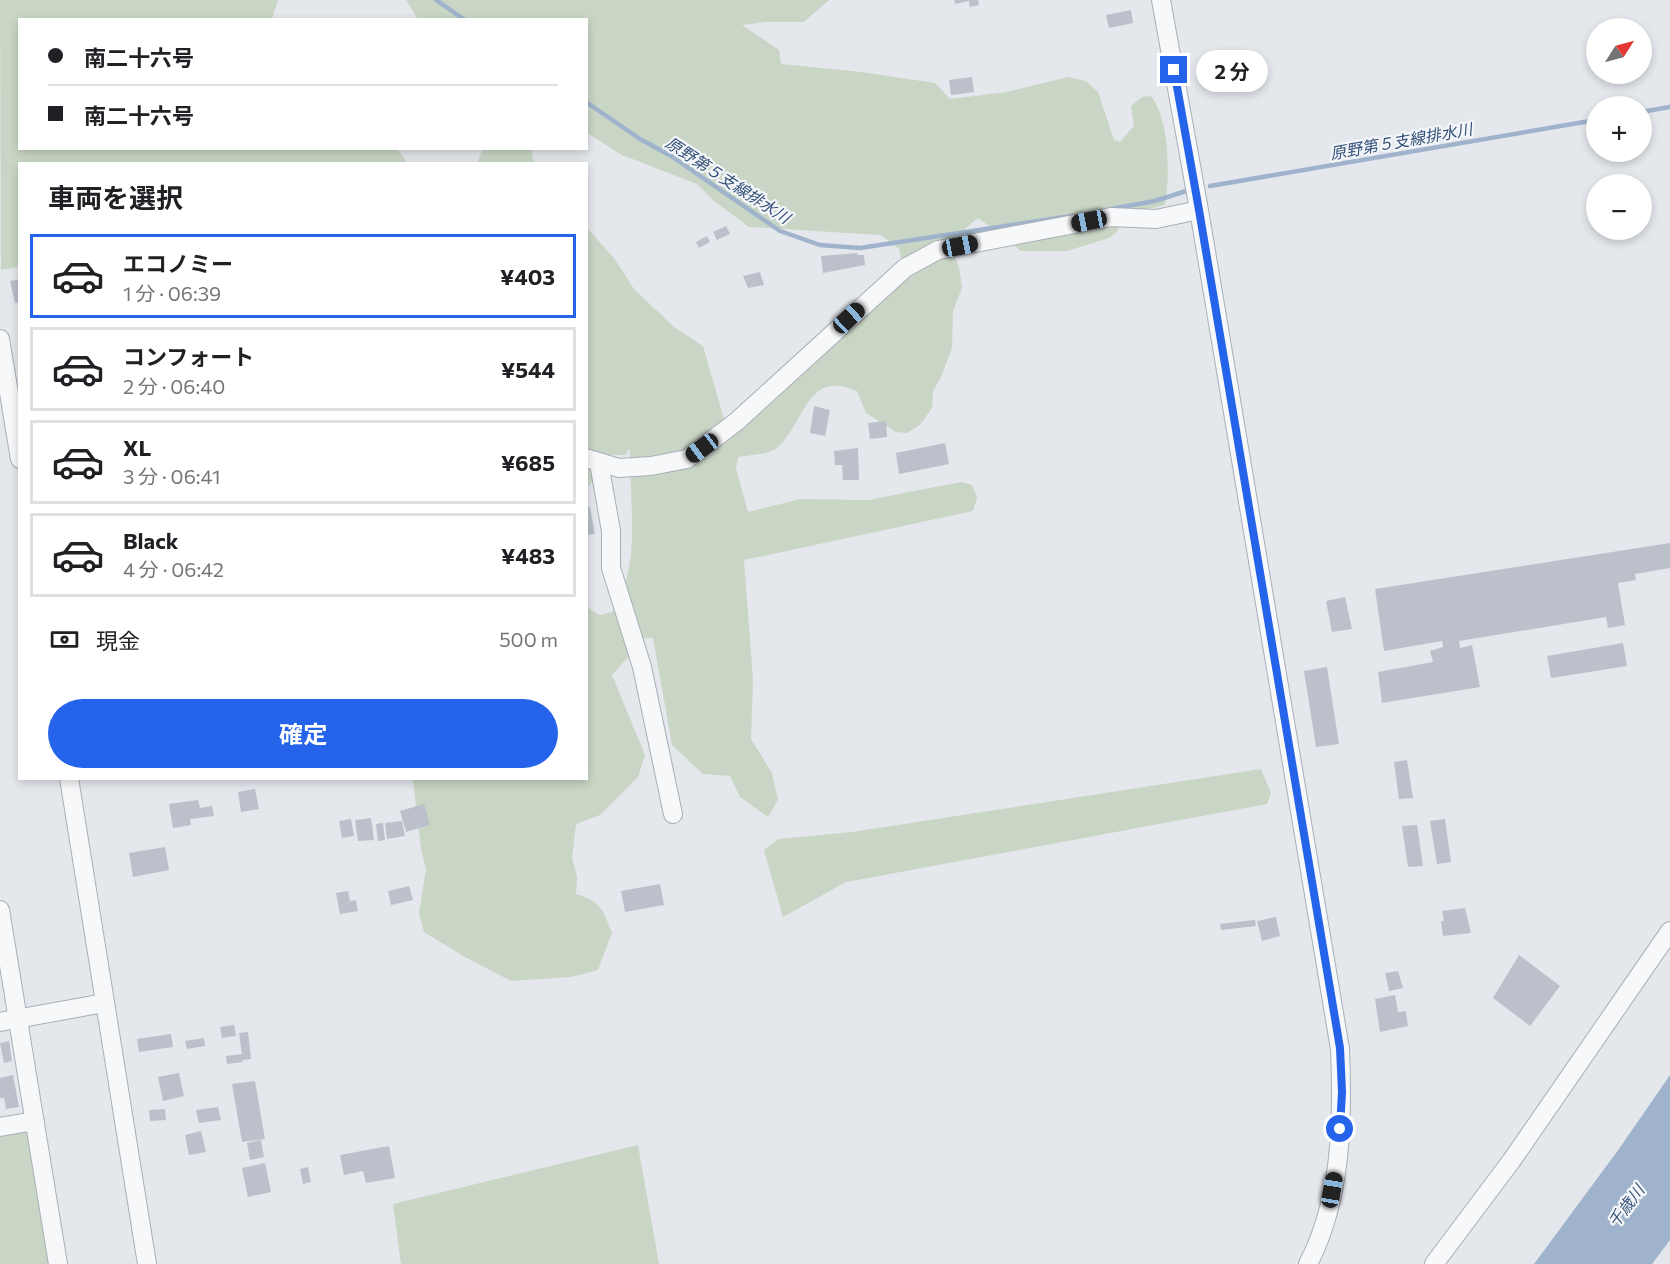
<!DOCTYPE html>
<html lang="ja">
<head>
<meta charset="utf-8">
<style>
  :root { --surface:#fff; --page:#f2f2f2; --text:#202124; --muted:#757577; --line:#e0e0e0; --accent:#2563eb }
  body { margin:0; font-family:Commissioner,"Noto Sans JP",sans-serif; background:var(--page); color:var(--text); height:100vh; display:flex; flex-direction:column; font-size:22px; white-space:nowrap }
  * { box-sizing:border-box; margin:0 }
  p { font-size:20px; color:var(--muted) }
  .icon { flex:none; width:33px; height:33px; fill:none; stroke:currentColor; stroke-width:2; stroke-linecap:round; stroke-linejoin:round }
  .map { position:relative; flex:1; overflow:hidden }
  .sheet { position:absolute; left:18px; top:162px; width:570px; height:618px; display:flex; flex-direction:column; background:var(--surface); border-radius:0px; box-shadow:0 3px 9px #0003 }
  .sheet>* { flex:none }
  .banner { position:absolute; left:18px; top:18px; width:570px; height:132px; border-radius:0px; box-shadow:0 3px 9px #0003; display:grid; align-content:center; height:132px; padding:0 30px; background:var(--surface) }
  .needle { width:39px; rotate:54deg }
  .controls { position:absolute; left:1586px; top:18px; display:grid; gap:12px }
  .controls a { display:grid; place-items:center; width:66px; height:66px; border-radius:50%; background:var(--surface); box-shadow:0 3px 9px #0003; font-size:30px }
  .end { position:absolute; width:27px; height:27px; margin:-14px; border:8px solid #2563eb; background:#fff; box-shadow:0 0 0 3px #fff }
  .from { border-radius:50% }
  .bubble { position:absolute; height:42px; border-radius:21px; background:var(--surface); box-shadow:0 3px 9px #0003; font-size:20px; font-weight:700; line-height:42px; text-align:center }
  .car { position:absolute; width:18px; height:36px; margin:-18px -9px; border-radius:8px; box-shadow:0 0 4px 2px #0007; background:linear-gradient(#222 24%,#8ab4d8 0 40%,#222 0 76%,#8ab4d8 0 86%,#222 0) }
  .banner b { display:flex; align-items:center; gap:21px; height:57px; font-size:22px }
  .banner b+b { border-top:2px solid var(--line) }
  .banner i { width:15px; height:15px; background:var(--text) }
  ul { padding:0; list-style:none }
  li { display:flex; align-items:center; gap:18px; height:84px; margin:0 12px 9px; padding:0 18px; border:3px solid var(--line); border-radius:0px }
  li div { flex:1 }
  li b { display:block; font-size:22px }
  li em { font-style:normal; font-weight:700 }
  li.on { border-color:var(--accent) }
  li>.icon { width:54px; height:54px; stroke-width:1.5 }
  h2 { padding:0 30px; font-size:27px; line-height:72px }
  .pay { display:flex; align-items:center; gap:15px; height:66px; padding:0 30px; font-size:22px }
  .pay p { margin-inline-start:auto }
  .button { display:flex; gap:12px; margin-top:auto; padding:12px 30px }
  .button a { flex:1; height:69px; border-radius:36px; background:var(--accent); color:#fff; font-size:24px; font-weight:700; line-height:69px; text-align:center }
  .map>svg:first-child { display:block }
</style>
</head>
<body>
<div class="map">
<svg width="1670" height="1264" viewBox="0 0 1670 1264">
  <rect width="100%" height="100%" fill="#e4e7ec"/>
  <!-- green -->
  <path fill="#c9d6c5" d="M0 0H278L272 19 20 20V148H397L407 163 20 164 19 267 1 270Z
    M406 0H829L804 22H765L742 25 779 50 781 64 861 72 935 83 950 99 1007 92 1068 77 1086 81 1098 92 1114 140 1120 142 1134 126 1131 106 1142 97 1151 96C1170 121 1170 175 1165 205L1125 214 1117 232 1109 238 1067 251H1021L1002 235 978 218 966 228 951 248 959 267 962 288 953 311 952 348 941 377 933 391 932 408 920 425 907 433 896 432 866 413 857 391C809 370 806 416 781 444 771 456 753 454 738 457L736 468 748 512 801 499 868 500 961 482 972 485 977 498 973 511 744 560 753 680 751 739 772 773 778 800 768 817 740 797 730 776 703 774 672 745 653 638H645L612 675 645 755 638 777 600 815 576 824 572 858 577 877 576 894C601 901 603 910 612 933L598 970 571 977 511 981 465 957 424 932 419 913 426 869 421 849 413 781 414 778H586L587 605 591 610 600 615 612 612C615 605 620 598 623 591 639 546 629 495 630 448L626 455H604L593 480 587 489V228L614 258 634 289 674 327 703 346 728 433 746 423 816 363 828 345 906 277 899 249 881 235 749 227 713 200 697 184 622 155 587 133 586 20 418 19Z
    M483 148 533 149 532 157 536 163H477Z
    M1261 769 1271 793 1267 804 846 882 783 917 764 850 778 839 852 832Z
    M28 1131 50 1264H0V1136Z
    M638 1145 659 1264H401L393 1204Z"/>
  <!-- water -->
  <path fill="#9fb4cc" d="M1670 1075V1240L1652 1264H1534L1619 1149Z"/>
  <g fill="none" stroke-linecap="round" stroke-linejoin="round">
    <!-- stream -->
    <path stroke="#9fb4cc" stroke-width="4.5" d="M436 0 465 20
      M586 102 640 139 671 156 780 231 820 245 860 248 1071 216
      M1641 112 1670 107
      M1210 186 1596 120
      M1111 209 1155 201 1186 191"/>
  </g>
  <!-- building -->
  <path fill="#bbc0ca" d="M954 0H978L979 5 970 7 969 1 955 4Z
    M1131 10 1133 23 1109 28 1106 15Z
    M972 77 974 92 951 95 949 80Z
    M726 226 730 234 717 240 713 232Z
    M707 236 710 242 699 248 696 242Z
    M857 253 858 255H864L865 265 823 273 821 256Z
    M760 272 764 285 748 288 743 276Z
    M20 279V302L15 303 10 281Z
    M814 406 830 410 825 436 810 433Z
    M886 421 887 437 870 439 868 423Z
    M945 443 949 464 899 474 896 453Z
    M858 448 859 480H843L842 465H835L834 451Z
    M586 507H590L595 534 586 535Z
    M1670 543V568L1635 574 1636 580 1618 583 1625 625 1608 628 1606 617 1459 641 1460 648 1472 645 1480 687 1382 703 1378 672 1433 662 1430 651 1443 647 1442 641 1384 651 1375 589Z
    M1345 597 1352 629 1332 632 1326 601Z
    M1623 643 1627 666 1551 678 1547 656Z
    M1327 667 1339 744 1316 747 1304 671Z
    M1407 760 1413 798 1399 799 1394 762Z
    M255 789 259 809 241 812 238 792Z
    M198 800 200 808 212 806 214 816 190 819 191 825 173 828 169 804Z
    M424 804 430 825 406 832 400 811Z
    M371 818 374 840 358 841 355 820Z
    M351 819 354 836 342 838 339 821Z
    M1445 819 1451 862 1437 864 1430 821Z
    M402 821 405 836 387 839 385 823Z
    M383 823 385 840 378 841 376 824Z
    M1417 825 1423 866 1408 867 1402 826Z
    M165 847 169 870 133 877 129 853Z
    M660 884 664 905 625 912 621 891Z
    M409 886 413 900 391 905 388 891Z
    M348 891 350 901 356 900 358 911 340 914 336 893Z
    M1465 908 1471 933 1443 936 1441 921H1444L1442 911Z
    M1276 917 1280 936 1262 941 1257 921Z
    M1255 920 1256 926 1221 930 1220 924Z
    M1519 955 1560 986 1530 1026 1493 998Z
    M1398 971 1403 988 1389 991 1385 973Z
    M1395 995 1398 1012 1406 1011 1408 1026 1380 1032 1375 999Z
    M234 1025 236 1036 222 1038 220 1027Z
    M248 1032 251 1059 242 1060 243 1062 227 1064 226 1056 242 1054 239 1033Z
    M171 1034 173 1047 139 1052 137 1039Z
    M204 1038 205 1046 187 1049 185 1041Z
    M9 1041 12 1061 4 1063 0 1043Z
    M179 1073 184 1096 163 1101 158 1077Z
    M13 1075 19 1107 6 1109 4 1098H0V1078Z
    M255 1081 265 1139 242 1142 232 1084Z
    M218 1107 221 1120 199 1123 196 1110Z
    M165 1109 166 1120 150 1121 149 1110Z
    M201 1131 206 1152 189 1155 185 1135Z
    M261 1140 264 1157 250 1160 247 1143Z
    M389 1146 395 1178 366 1183 363 1171 344 1175 340 1155Z
    M265 1163 271 1192 248 1197 242 1168Z
    M308 1167 311 1182 303 1184 300 1169Z"/>
  <g fill="none" stroke-linecap="round" stroke-linejoin="round">
    <!-- minor casing -->
    <g stroke="#a9aeb7" stroke-width="20">
      <path id="minor" d="M1161 0 1199 210 1340 1049C1343 1120 1342 1199 1308 1264
        M0 339 20 459
        M586 458 619 468 651 466 687 459 736 422 905 268 938 250 1111 217 1156 219 1199 210
        M599 463 611 531V568L642 667 673 814
        M69 778 147 1264
        M0 910 58 1264
        M0 1022 104 1003
        M0 1127 35 1121
        M1434 1264 1512 1160 1670 931"/>
    </g>
    <!-- minor -->
    <use href="#minor" stroke="#f7f8fa" stroke-width="18"/>
  </g>
  <g fill="none" stroke-linecap="round" stroke-linejoin="round">
    <!-- route -->
    <path stroke="#2563eb" stroke-width="8" d="M1174 70 1199 210 1340 1048 1342 1092 1340 1129"/>
  </g>
  <g text-anchor="middle" stroke-width="4.5" stroke-linejoin="round" paint-order="stroke">
    <!-- water labels -->
    <g font-size="16" font-style="italic" fill="#34527a" stroke="#f4f6f9">
      <text transform="translate(1401 141) rotate(-10)" y="6">原野第５支線排水川</text>
      <text transform="translate(728 180) rotate(33)" y="6">原野第５支線排水川</text>
      <text transform="translate(1626 1206) rotate(-53)" y="6">千歳川</text>
    </g>
  </g>
</svg>
<div class="controls">
<a><svg class="needle" viewBox="-14 -14 28 28"><path d="M0-13l5 13h-10z" fill="#e53935"/><path d="M0 13l5-13h-10z" fill="#757577"/></svg></a>
<a>+</a>
<a>−</a>
</div>
<i class="end from" style="left:1340px;top:1129px"></i>
<i class="end" style="left:1174px;top:70px"></i>
<div class="bubble" style="left:1196px;top:50px;width:72px">2 分</div>
<i class="car" style="left:1089px;top:221px;rotate:259deg"></i>
<i class="car" style="left:960px;top:246px;rotate:79deg"></i>
<i class="car" style="left:849px;top:318px;rotate:47deg"></i>
<i class="car" style="left:702px;top:448px;rotate:233deg"></i>
<i class="car" style="left:1332px;top:1190px;rotate:10deg"></i>
<div class="banner">
<b><i class="from"></i>南二十六号</b>
<b><i></i>南二十六号</b>
</div>
<section class="sheet">
<h2>車両を選択</h2>
<ul>
<li class="on"><svg class="icon" aria-label="car" viewBox="0 0 24 24"><path d="M5 17H2v-5l4-1 3-4h7l3 4 3 1v5h-3M9 17h6M6 11h13"/><circle cx="7" cy="17" r="2"/><circle cx="17" cy="17" r="2"/></svg><div><b>エコノミー</b><p>1 分 · 06:39</p></div><em>¥403</em></li>
<li><svg class="icon" aria-label="car" viewBox="0 0 24 24"><path d="M5 17H2v-5l4-1 3-4h7l3 4 3 1v5h-3M9 17h6M6 11h13"/><circle cx="7" cy="17" r="2"/><circle cx="17" cy="17" r="2"/></svg><div><b>コンフォート</b><p>2 分 · 06:40</p></div><em>¥544</em></li>
<li><svg class="icon" aria-label="car" viewBox="0 0 24 24"><path d="M5 17H2v-5l4-1 3-4h7l3 4 3 1v5h-3M9 17h6M6 11h13"/><circle cx="7" cy="17" r="2"/><circle cx="17" cy="17" r="2"/></svg><div><b>XL</b><p>3 分 · 06:41</p></div><em>¥685</em></li>
<li><svg class="icon" aria-label="car" viewBox="0 0 24 24"><path d="M5 17H2v-5l4-1 3-4h7l3 4 3 1v5h-3M9 17h6M6 11h13"/><circle cx="7" cy="17" r="2"/><circle cx="17" cy="17" r="2"/></svg><div><b>Black</b><p>4 分 · 06:42</p></div><em>¥483</em></li>
</ul>
<div class="pay"><svg class="icon" aria-label="cash" viewBox="0 0 24 24"><path d="M3 7h18v10H3z"/><circle cx="12" cy="12" r="2"/></svg>現金<p>500 m</p></div>
<div class="button"><a>確定</a></div>
</section>
</div>
</body>
</html>
